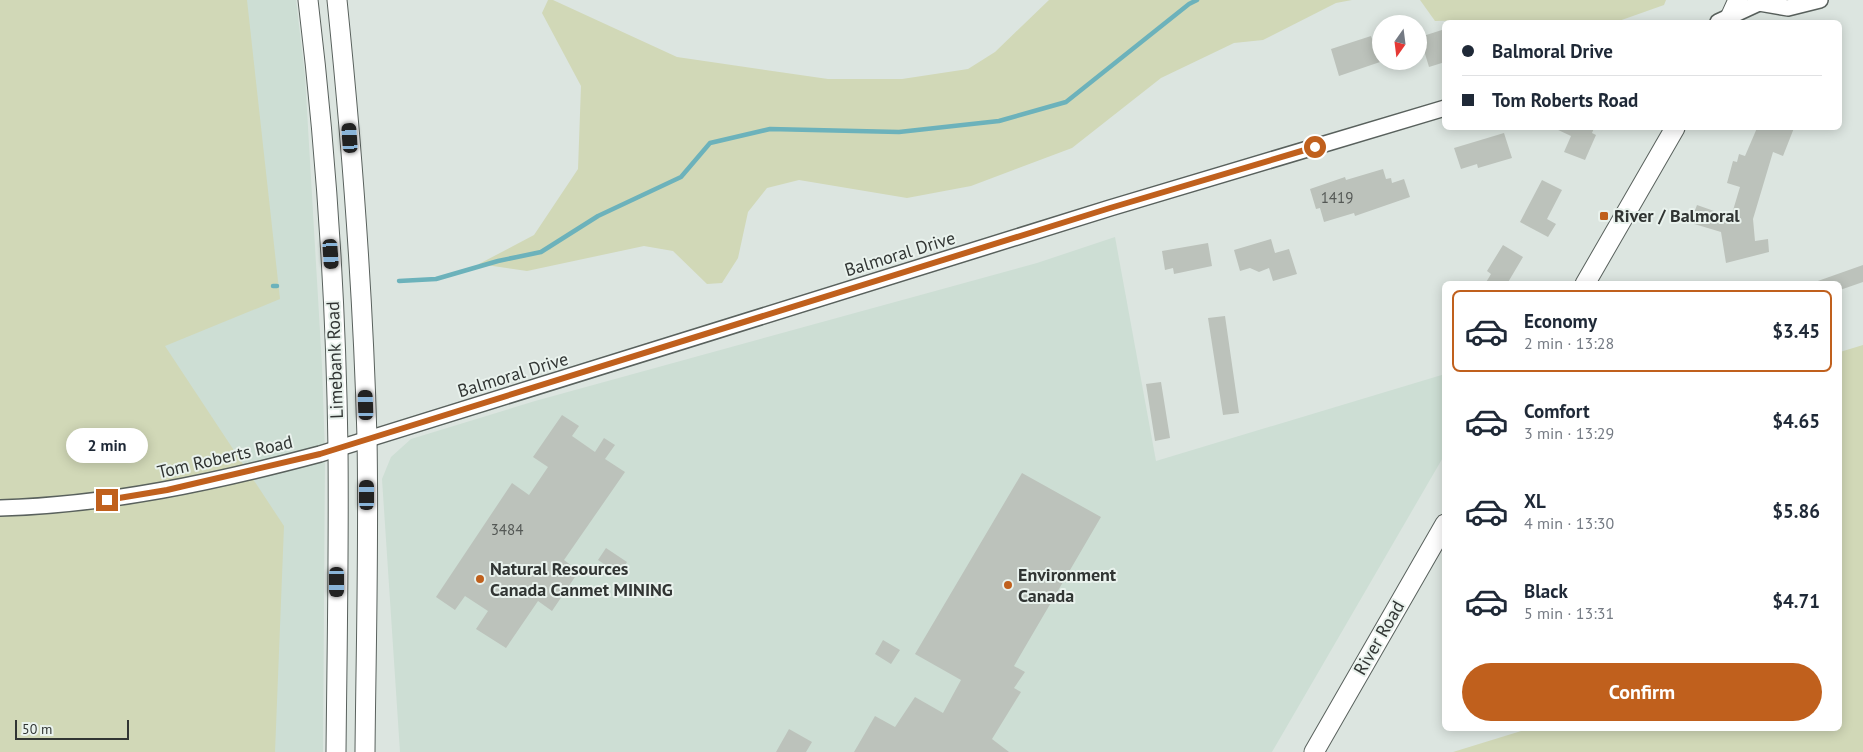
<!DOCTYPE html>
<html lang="en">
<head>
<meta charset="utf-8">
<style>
  :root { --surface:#fff; --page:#f2f2f3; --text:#1f2937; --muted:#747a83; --line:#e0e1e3; --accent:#c0601d }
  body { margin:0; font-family:"PT Sans",sans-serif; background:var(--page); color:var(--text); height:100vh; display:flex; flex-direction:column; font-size:19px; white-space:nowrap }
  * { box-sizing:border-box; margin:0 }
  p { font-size:16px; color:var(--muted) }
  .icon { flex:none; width:28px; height:28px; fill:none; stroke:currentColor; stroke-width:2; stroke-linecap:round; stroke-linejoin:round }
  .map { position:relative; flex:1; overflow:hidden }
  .panel { position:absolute; left:1442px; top:281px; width:400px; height:450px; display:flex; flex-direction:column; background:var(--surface); border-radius:8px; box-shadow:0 2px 12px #0003 }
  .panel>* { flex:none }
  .guide { position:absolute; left:1442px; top:20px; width:400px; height:110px; border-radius:8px; box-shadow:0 2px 12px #0003; display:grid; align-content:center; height:110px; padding:0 20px; background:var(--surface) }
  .needle { width:32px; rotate:194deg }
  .buttons { position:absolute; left:1372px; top:15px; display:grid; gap:10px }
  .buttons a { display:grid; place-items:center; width:55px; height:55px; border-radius:50%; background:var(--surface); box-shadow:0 2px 12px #0003; font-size:25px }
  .scale { position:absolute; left:15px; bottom:12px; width:114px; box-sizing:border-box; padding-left:5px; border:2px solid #313533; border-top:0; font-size:14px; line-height:18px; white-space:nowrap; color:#313533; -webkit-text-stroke:4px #e9f2ed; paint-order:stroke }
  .end { position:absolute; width:22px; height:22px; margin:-11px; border:6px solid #c0601d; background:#fff; box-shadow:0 0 0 2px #fff }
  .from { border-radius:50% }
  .bubble { position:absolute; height:35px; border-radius:18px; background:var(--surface); box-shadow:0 2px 12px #0003; font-size:16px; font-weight:700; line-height:35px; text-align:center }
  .car { position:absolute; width:15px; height:30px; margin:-15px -8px; border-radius:6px; box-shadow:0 0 4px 1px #0007; background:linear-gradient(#222 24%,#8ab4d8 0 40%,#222 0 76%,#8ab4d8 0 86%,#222 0) }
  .guide b { display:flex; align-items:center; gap:18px; height:48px; font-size:19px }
  .guide b+b { border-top:1px solid var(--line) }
  .guide i { width:12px; height:12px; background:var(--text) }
  ul { padding:9px 0 0; list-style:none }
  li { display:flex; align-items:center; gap:15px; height:82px; margin:0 10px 8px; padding:0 10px; border:2px solid transparent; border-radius:8px }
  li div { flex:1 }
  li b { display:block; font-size:19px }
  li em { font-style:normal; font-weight:700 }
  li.active { border-color:var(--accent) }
  li>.icon { width:45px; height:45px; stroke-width:1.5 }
  .action { display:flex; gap:10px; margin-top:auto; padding:10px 20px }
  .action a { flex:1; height:58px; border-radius:30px; background:var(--accent); color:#fff; font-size:20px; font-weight:700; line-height:58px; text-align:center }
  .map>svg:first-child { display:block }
</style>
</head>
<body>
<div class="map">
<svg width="1863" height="752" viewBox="0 0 1863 752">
  <rect width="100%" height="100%" fill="#dce5e0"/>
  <!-- built -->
  <path fill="#cdded4" d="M0 0H296L305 76 322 366 325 453 323 752H0Z
    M1115 237 1156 461 1445 374V454L1272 752H400L382 479 391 457 411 439 535 401 1037 263Z"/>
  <!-- green -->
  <path fill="#d1d8b7" d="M0 0H247L280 299 165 346 284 526 275 752H0Z
    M548 0H553L677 57 828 79H902L968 69 995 52 1049 0H1352L1336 3 1263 40 1234 43 1161 78 1072 148 971 186 907 198 799 180 767 188 748 212 738 258 722 283 707 284 673 251 644 246 527 271 479 264 534 235 578 169 581 86 542 13Z
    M1420 0H1666L1664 5 1616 22H1470L1468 20 1435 21Z
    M1863 345V752H1453L1528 729H1840V352Z"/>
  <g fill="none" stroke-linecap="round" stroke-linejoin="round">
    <!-- stream -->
    <path stroke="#6cb2bb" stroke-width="4.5" d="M399 281 436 279 498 261 541 252 598 216 681 177 710 143 770 129 899 132 999 121 1066 102 1189 4 1197 0
      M273 286H277"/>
  </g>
  <!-- building -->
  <path fill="#bcc2bb" d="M1445 29V62L1429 67 1420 37Z
    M1371 36 1380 62 1339 76 1331 49Z
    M1554 128H1594L1592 133 1596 135 1585 160 1564 152 1571 136Z
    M1757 128H1794L1783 156 1773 152 1753 219 1755 241 1768 239 1769 252 1726 263 1721 232 1691 223V221L1697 205 1731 217 1740 187 1727 183 1733 161 1737 162 1739 154 1745 156Z
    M1504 133 1512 158 1478 168 1477 164 1461 169 1454 148Z
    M1383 169 1386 179 1391 178 1392 183 1404 179 1410 197 1355 216 1354 213 1324 222 1320 208 1316 209 1310 189 1345 177 1346 180Z
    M1542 180 1562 190 1547 219 1556 224 1548 237 1520 222Z
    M1271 239 1275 253 1289 249 1297 274 1273 281 1269 268 1259 272 1250 268 1240 271 1234 250Z
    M1208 243 1212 266 1174 274 1173 268 1165 270 1162 251Z
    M1503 245 1523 257 1507 284H1485L1491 274 1487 271Z
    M1863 265V282L1840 290V284H1815V282Z
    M1225 316 1239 413 1223 415 1208 318Z
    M1161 382 1170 438 1155 441 1146 384Z
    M562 415 579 426 572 436 595 452 604 438 615 445 605 459 625 472 564 560 579 571 552 611 538 601 506 648 476 629 488 611 465 596 455 610 436 597 512 483 529 495 548 467 533 457Z
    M1022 473 1101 517 1014 666 1025 672 1014 688 1021 692 992 739 1009 752H854L875 716 895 727 915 697 943 713 961 680 915 654Z
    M606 548 627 562 619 574 598 560Z
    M883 640 900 650 891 664 875 654Z
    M789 729 812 742 806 752H776Z"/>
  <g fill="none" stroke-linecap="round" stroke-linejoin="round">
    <!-- minor casing -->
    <g stroke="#59615d" stroke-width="18">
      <path id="minor" d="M1718 22 1759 3 1788 8 1820 0
        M0 508C108 505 215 482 320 454L1110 208 1445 108"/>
    </g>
    <!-- major casing -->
    <g stroke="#59615d" stroke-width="21">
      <path id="major" d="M308 0C326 149 336 299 338 449 339 550 337 651 336 752
        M337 0C352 146 363 291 367 438 369 542 366 647 365 752
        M1728 22 1738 0
        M1585 284 1675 128
        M1314 752 1445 524"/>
    </g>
    <!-- minor -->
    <use href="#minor" stroke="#fff" stroke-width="15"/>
    <!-- major -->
    <use href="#major" stroke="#fff" stroke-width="19"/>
  </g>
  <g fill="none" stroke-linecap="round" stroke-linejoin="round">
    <!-- route -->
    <path stroke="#c0601d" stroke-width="6" d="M107 500 167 490 320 454 1110 208 1315 147"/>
  </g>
  <!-- markers -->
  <g fill="#c0601d" stroke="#e9f2ed" stroke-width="2">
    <rect x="1599" y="211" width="10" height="10" rx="2.5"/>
    <circle cx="480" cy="579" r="5"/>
    <circle cx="1008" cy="585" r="5"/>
  </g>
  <g text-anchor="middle" stroke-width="4" stroke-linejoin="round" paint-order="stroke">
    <!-- number labels -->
    <g font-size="15" fill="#545855">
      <text x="1337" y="203">1419</text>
      <text x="507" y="535">3484</text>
    </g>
    <!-- poi labels -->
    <g font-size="18" font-weight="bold" fill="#313533" stroke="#e9f2ed" text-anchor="start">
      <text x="1614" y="222">River / Balmoral</text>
      <text x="490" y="575">Natural Resources<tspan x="490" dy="21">Canada Canmet MINING</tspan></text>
      <text x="1018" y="581">Environment<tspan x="1018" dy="21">Canada</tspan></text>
    </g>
    <!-- street labels -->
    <g font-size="18" fill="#313533" stroke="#e9f2ed">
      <text transform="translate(900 254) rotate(-17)" y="6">Balmoral Drive</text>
      <text transform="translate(335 360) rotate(-92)" y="6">Limebank Road</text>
      <text transform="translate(513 375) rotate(-17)" y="6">Balmoral Drive</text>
      <text transform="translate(225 457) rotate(-13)" y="6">Tom Roberts Road</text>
      <text transform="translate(1379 638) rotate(-60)" y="6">River Road</text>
    </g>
  </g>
</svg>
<div class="buttons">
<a><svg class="needle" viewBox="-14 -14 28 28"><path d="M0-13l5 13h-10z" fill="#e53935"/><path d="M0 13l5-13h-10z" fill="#747a83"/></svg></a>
</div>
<div class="scale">50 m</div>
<i class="end from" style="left:1315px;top:147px"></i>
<i class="end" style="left:107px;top:500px"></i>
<div class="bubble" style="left:66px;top:428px;width:82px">2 min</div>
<i class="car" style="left:350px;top:138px;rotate:356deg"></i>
<i class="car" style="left:331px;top:254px;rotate:176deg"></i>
<i class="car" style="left:366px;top:405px;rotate:358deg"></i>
<i class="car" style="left:367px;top:495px;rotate:0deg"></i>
<i class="car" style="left:337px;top:582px;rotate:180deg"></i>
<div class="guide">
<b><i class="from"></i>Balmoral Drive</b>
<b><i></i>Tom Roberts Road</b>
</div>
<section class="panel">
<ul>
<li class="active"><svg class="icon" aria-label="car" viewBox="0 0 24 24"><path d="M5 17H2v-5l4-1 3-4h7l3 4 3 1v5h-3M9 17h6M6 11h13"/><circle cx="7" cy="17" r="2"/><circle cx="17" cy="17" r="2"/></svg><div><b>Economy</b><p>2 min · 13:28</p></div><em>$3.45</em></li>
<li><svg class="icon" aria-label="car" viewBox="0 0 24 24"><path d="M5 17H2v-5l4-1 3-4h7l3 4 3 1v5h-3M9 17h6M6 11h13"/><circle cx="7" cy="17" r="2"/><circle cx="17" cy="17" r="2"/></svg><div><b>Comfort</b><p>3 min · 13:29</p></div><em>$4.65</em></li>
<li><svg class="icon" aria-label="car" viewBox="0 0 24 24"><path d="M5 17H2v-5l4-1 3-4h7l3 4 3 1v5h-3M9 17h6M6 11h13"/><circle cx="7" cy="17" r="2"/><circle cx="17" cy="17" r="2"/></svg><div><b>XL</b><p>4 min · 13:30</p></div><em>$5.86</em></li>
<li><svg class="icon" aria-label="car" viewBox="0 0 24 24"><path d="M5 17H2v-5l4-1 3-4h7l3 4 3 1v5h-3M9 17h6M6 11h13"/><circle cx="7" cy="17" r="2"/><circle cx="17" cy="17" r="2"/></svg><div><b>Black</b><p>5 min · 13:31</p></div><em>$4.71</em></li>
</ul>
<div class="action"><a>Confirm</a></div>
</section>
</div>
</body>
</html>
